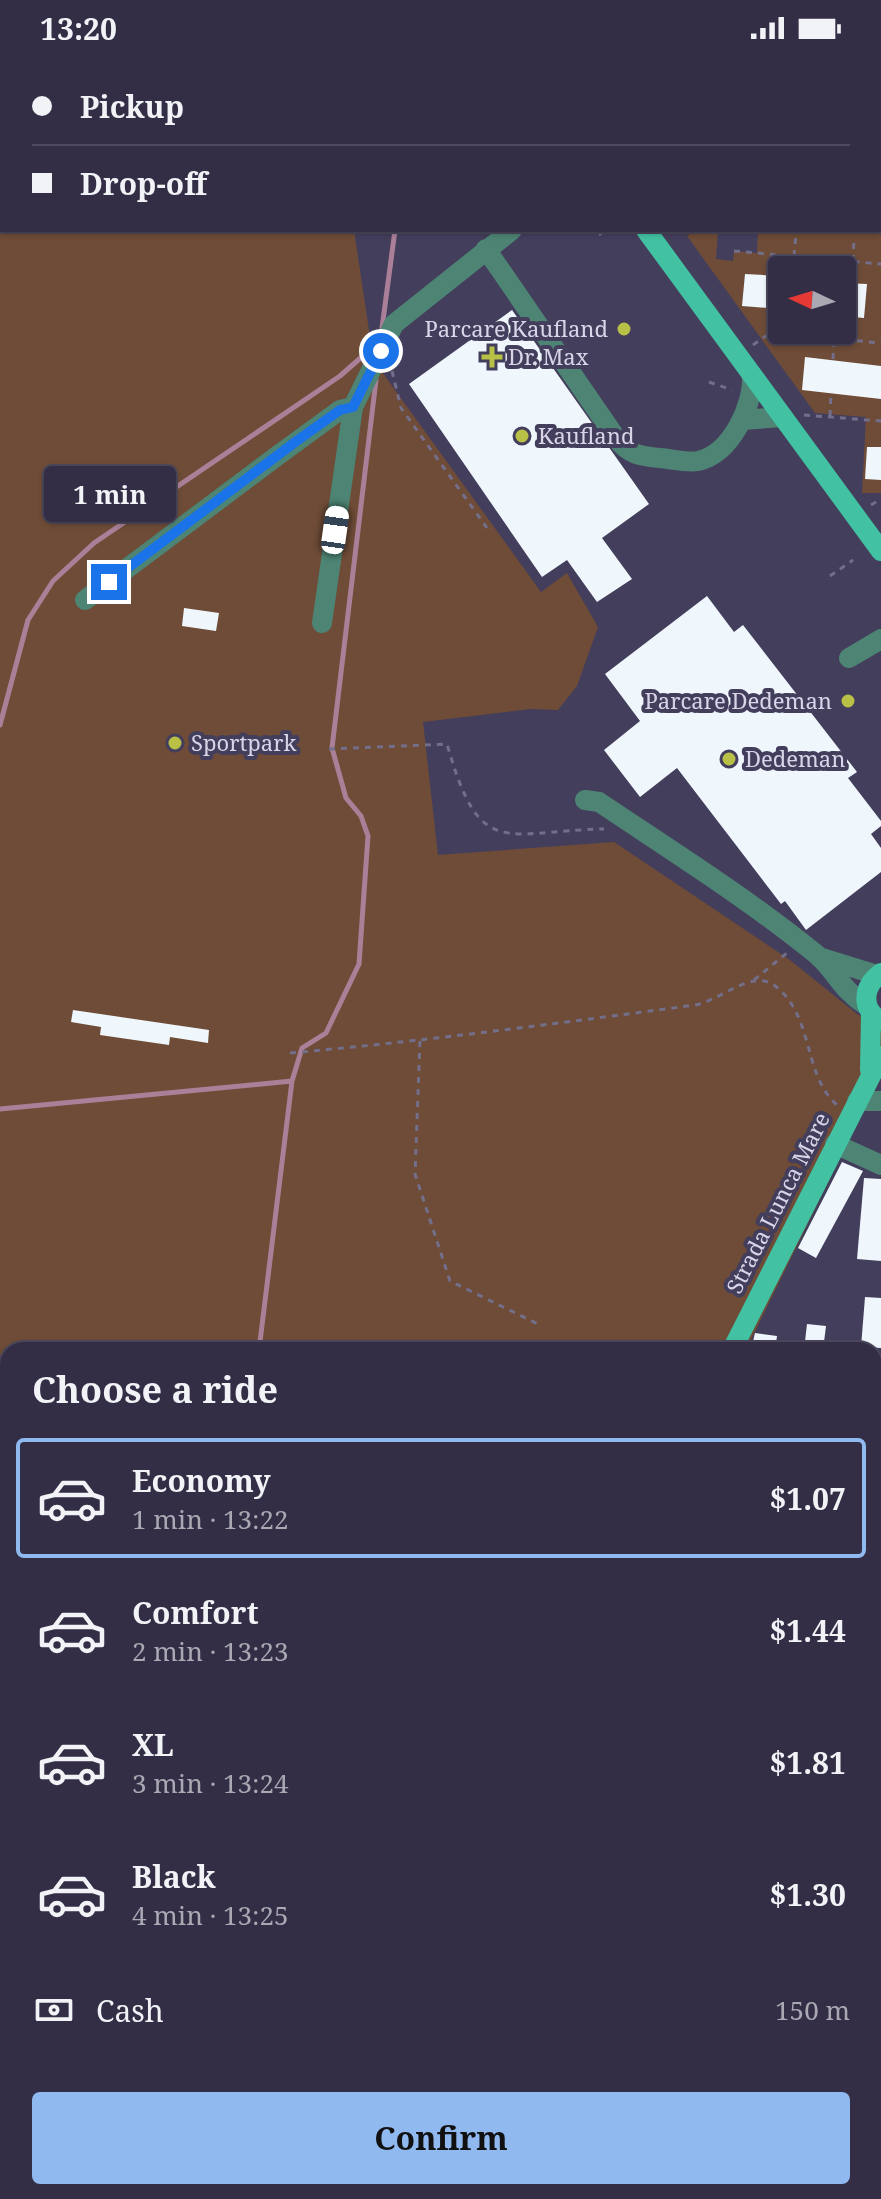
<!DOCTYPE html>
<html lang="en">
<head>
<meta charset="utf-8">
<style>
  :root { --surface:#332e46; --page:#3b364d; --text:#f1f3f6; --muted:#a9a8b3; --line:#4e4a5f; --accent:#90b9f0 }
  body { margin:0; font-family:"Noto Serif",serif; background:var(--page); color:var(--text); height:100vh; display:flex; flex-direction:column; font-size:30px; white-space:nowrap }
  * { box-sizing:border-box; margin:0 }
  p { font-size:26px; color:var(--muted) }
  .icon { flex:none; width:44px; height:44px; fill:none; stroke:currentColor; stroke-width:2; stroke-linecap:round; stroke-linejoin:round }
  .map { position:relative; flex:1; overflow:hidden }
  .sheet { position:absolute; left:0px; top:1286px; width:882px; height:858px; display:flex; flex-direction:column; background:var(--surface); border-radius:24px 24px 0 0; box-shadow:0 2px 6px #0004,0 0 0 2px var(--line) }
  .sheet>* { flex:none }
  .guide { position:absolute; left:0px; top:0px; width:882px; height:176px; box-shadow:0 2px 6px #0004,0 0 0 2px var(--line); display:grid; align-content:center; height:176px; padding:0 32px; background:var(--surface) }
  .needle { width:52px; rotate:274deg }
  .controls { position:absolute; left:768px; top:200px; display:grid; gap:16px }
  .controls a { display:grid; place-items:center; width:88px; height:88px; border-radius:8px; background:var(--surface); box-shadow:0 2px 6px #0004,0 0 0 2px var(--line); font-size:40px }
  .end { position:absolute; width:36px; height:36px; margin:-18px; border:10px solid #1a73e8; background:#fff; box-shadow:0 0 0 4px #fff }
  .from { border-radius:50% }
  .bubble { position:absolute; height:56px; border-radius:8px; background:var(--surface); box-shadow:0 2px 6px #0004,0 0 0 2px var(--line); font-size:26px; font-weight:700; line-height:56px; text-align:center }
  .car { position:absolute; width:24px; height:48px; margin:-24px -12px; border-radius:10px; box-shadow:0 0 6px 2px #0007; background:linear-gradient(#fff 24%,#345 0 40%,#fff 0 76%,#345 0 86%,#fff 0) }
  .guide b { display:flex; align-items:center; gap:28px; height:76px; font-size:30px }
  .guide b+b { border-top:2px solid var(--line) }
  .guide i { width:20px; height:20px; background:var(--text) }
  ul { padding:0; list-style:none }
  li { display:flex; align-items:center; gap:24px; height:120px; margin:0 16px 12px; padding:0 16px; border:4px solid transparent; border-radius:8px }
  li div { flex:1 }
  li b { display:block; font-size:30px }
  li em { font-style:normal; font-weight:700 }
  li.active { border-color:var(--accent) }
  li>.icon { width:72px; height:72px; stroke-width:1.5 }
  h2 { padding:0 32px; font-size:36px; line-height:96px }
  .pay { display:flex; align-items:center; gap:20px; height:88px; padding:0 32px; font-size:30px }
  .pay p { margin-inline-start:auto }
  .button { display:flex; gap:16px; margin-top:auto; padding:16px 32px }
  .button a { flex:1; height:92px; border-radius:8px; background:var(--accent); color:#111; font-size:32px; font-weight:700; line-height:92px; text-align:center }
  .status { display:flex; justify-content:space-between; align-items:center; height:56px; padding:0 40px; background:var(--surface); direction:ltr }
  .status svg { height:22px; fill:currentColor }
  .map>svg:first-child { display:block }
</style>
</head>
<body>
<div class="status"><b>13:20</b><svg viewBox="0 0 49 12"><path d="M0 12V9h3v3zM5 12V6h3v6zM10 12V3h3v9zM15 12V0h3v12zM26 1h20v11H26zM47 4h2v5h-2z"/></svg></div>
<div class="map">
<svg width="881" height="2143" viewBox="0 0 881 2143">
  <rect width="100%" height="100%" fill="#443e5d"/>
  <!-- green -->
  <path fill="#6e4c37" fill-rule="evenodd" d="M0 0H338L2 2V174H354L373 301 382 316 541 536 567 517 598 571 577 630 558 654 530 653 423 666 438 799 614 786 790 904 857 958 881 971V1018L746 1294H8V1825H0Z
    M881 57V437H862L866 361 815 357 687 180 695 174H718L716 203 733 205 734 195 757 197 758 174H880ZM782 214H842V274H782Z
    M874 1600 881 1603V1718L874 1721Z"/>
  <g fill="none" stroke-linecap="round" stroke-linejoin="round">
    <!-- stream -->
    <path stroke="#aa8098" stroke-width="5" d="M0 131H2
      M382 272 395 174
      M0 669 28 564 53 525 94 487 340 320 373 291
      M0 1053 292 1025
      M259 1294 292 1025 302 992 326 977 359 908 368 780 361 760 346 742 332 692 376 324
      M0 1370 8 1381
      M0 1753H8
      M874 1778 881 1776"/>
  </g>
  <!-- building -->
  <path fill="#eff7fc" d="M745 218 782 220V253L742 250Z
    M842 227 867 228 864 262 842 260Z
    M512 254 649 448 602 482 632 523 597 546 567 504 542 521 409 328Z
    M805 301 881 310V343L802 334Z
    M867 391H881V424L865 423Z
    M707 540 734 576 743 569 857 716 848 722 881 765V770L871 778 881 792V816L806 874 785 845 781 848 677 712 640 741 604 694 640 665 605 618Z
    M184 552 219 557 216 575 182 570Z
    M73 954 209 974 208 987 170 981 169 989 100 979 101 971 71 966Z
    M842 1106 863 1115 816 1202 798 1192Z
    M864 1122 881 1123V1205L857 1203Z
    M865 1241 881 1242V1292L861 1291Z
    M807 1268 826 1270 823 1294H804Z
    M755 1277 777 1280 775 1294H751Z"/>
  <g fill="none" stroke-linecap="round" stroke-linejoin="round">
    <!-- path -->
    <path stroke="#736e89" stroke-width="3" stroke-dasharray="6 6" stroke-linecap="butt" d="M696 2 698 0
      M779 2 782 0
      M880 57H881
      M880 127 881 128
      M599 179 605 174
      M734 195 881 208
      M794 200 796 178
      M853 205 854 183
      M834 214 835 204
      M753 289 770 277 881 287
      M833 303 834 283
      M392 315 401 352 487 472
      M709 326 732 334
      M804 359 881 365
      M830 360 831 336
      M871 449 881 443
      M830 520 853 504
      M329 693 447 688C480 805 503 775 604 773
      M754 924 788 896
      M420 985 415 1118 450 1225 540 1269
      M290 997C426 985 560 967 695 949 718 946 751 913 774 929 815 960 802 1018 837 1049"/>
    <!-- minor -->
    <path stroke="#4d8474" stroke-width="20" d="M871 0 873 2
      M743 2 746 0
      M486 193 616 382C629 399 640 400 660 402 672 403 686 407 698 405 731 398 754 349 752 319
      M742 364 783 361
      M85 544 277 400 340 354 353 351
      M322 567 353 351 394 268 512 174
      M849 602 881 583
      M585 744 599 746C672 795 747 842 816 898 836 915 841 934 867 950
      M819 901 877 919
      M857 1045H881
      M835 1088 881 1109
      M874 1529 881 1528
      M874 1703 881 1700
      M874 1882 881 1886
      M0 1907H8
      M0 1943H8
      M874 1966 881 1951
      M780 2143 784 2136"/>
    <!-- major -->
    <path stroke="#42c2a2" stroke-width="20" d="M527 0 528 2
      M646 174 881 495
      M881 917C863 930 860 953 881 965
      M870 1014 871 958
      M732 1294 881 1000
      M874 1623 881 1626
      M874 1663 881 1659
      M0 1780 8 1779
      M874 2026 881 2013
      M811 2143 815 2136"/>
    <!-- rail -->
    <path stroke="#b3b0c6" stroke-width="5" stroke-dasharray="16 8" stroke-linecap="butt" d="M874 1738 881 1735
      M0 1854H8"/>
  </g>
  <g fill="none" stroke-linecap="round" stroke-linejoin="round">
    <!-- route -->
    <path stroke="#1a73e8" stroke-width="10" d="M109 526 298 384 340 354 353 351 381 295"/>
  </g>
  <!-- markers -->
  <g fill="#b9c046" stroke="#443e5d" stroke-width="3">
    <circle cx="624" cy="273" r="8"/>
    <path d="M488 289h8v8h8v8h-8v8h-8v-8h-8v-8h8z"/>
    <circle cx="522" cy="380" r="8"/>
    <circle cx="848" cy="645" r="8"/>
    <circle cx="175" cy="687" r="8"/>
    <circle cx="729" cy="703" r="8"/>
  </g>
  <g text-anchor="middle" stroke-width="8" stroke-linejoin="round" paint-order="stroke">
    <!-- poi labels -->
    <g font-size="22" fill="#d8d5e8" stroke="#443e5d" text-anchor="start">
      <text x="608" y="281" text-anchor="end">Parcare Kaufland</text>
      <text x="508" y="309">Dr. Max</text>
      <text x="538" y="388">Kaufland</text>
      <text x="832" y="653" text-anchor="end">Parcare Dedeman</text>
      <text x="191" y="695">Sportpark</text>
      <text x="745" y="711">Dedeman</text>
    </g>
    <!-- street labels -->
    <g font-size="22" fill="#d8d5e8" stroke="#443e5d">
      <text transform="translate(778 1147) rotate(-63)" y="8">Strada Lunca Mare</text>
    </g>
  </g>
</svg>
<div class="controls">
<a><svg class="needle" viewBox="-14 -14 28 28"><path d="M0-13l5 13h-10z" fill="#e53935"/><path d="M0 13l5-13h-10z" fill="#a9a8b3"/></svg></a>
</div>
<i class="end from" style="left:381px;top:295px"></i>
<i class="end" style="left:109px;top:526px"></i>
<div class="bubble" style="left:44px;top:410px;width:132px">1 min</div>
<i class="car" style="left:335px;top:474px;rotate:8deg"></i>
<div class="guide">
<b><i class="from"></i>Pickup</b>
<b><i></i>Drop-off</b>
</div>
<section class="sheet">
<h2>Choose a ride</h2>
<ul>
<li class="active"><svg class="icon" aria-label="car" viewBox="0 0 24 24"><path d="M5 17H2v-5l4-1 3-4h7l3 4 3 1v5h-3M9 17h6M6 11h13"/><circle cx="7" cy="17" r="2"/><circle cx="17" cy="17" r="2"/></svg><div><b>Economy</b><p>1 min · 13:22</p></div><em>$1.07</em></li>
<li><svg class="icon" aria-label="car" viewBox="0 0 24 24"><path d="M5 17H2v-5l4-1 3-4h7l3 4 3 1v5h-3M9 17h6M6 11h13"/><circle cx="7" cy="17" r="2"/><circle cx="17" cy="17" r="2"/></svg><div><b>Comfort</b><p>2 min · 13:23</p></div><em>$1.44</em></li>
<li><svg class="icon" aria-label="car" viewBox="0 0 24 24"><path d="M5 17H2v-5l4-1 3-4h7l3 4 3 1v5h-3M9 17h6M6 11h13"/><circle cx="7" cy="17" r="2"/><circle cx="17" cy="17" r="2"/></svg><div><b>XL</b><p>3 min · 13:24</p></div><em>$1.81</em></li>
<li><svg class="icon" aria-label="car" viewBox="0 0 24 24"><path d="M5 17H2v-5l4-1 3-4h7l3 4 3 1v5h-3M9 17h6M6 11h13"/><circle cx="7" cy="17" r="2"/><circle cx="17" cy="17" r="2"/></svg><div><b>Black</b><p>4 min · 13:25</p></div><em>$1.30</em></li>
</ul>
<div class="pay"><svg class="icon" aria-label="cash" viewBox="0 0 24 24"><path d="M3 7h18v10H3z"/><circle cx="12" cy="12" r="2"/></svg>Cash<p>150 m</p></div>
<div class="button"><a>Confirm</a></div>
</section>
</div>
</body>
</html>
